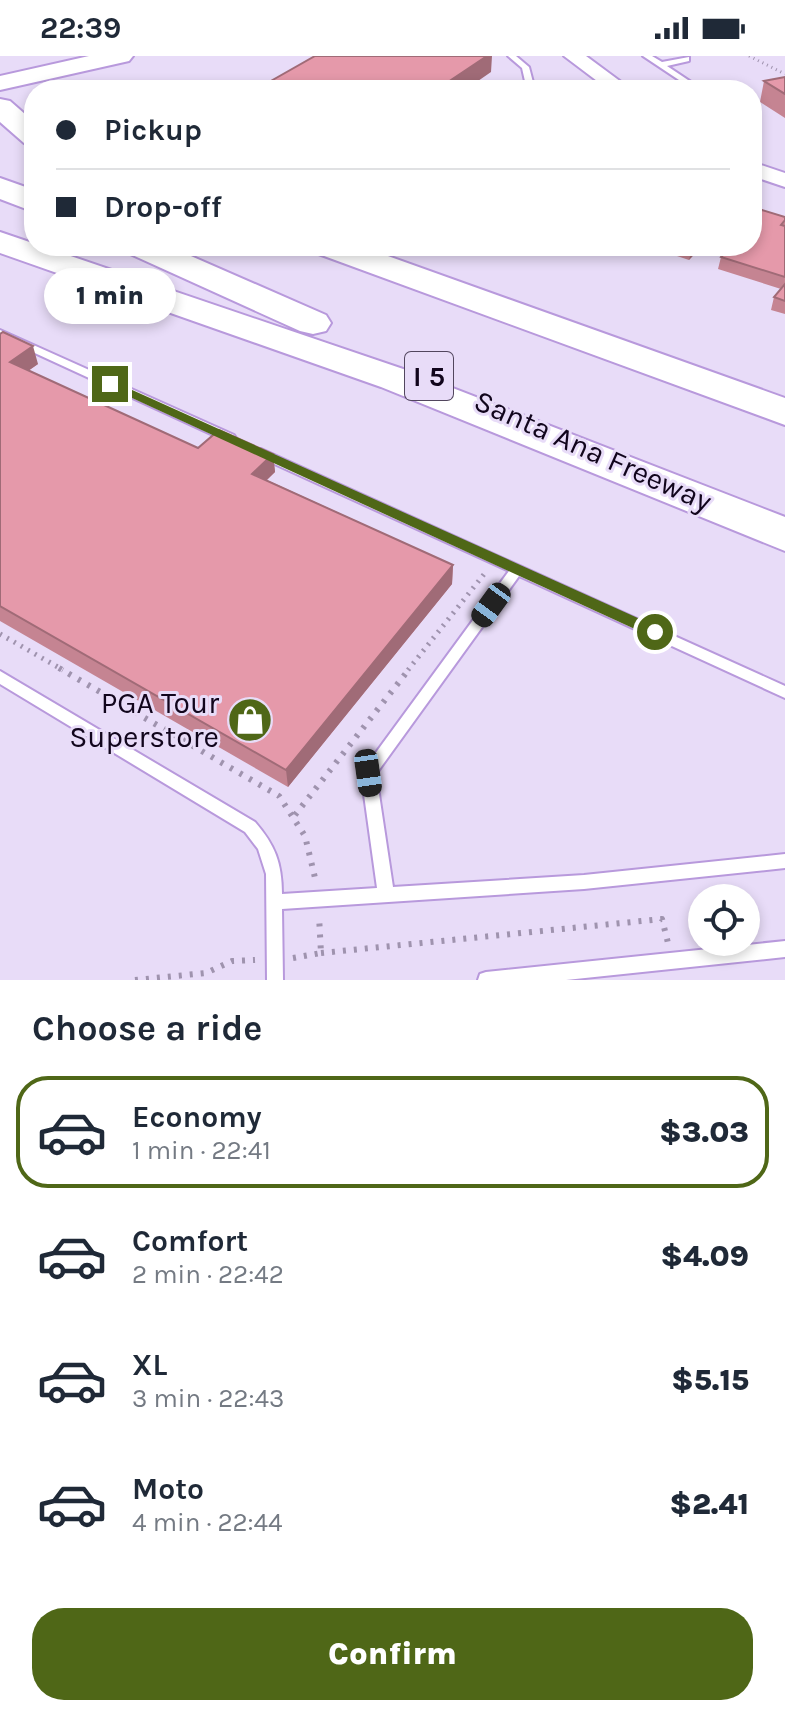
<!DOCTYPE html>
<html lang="en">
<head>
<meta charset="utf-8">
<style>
  :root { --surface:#fff; --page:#f6f6f7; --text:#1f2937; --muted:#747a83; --line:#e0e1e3; --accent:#4f6717 }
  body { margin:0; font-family:Karla,sans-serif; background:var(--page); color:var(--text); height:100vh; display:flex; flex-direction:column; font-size:30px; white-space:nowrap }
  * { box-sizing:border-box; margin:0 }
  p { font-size:26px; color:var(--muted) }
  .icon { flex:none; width:44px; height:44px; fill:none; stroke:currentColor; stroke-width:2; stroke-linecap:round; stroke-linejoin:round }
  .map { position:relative; height:924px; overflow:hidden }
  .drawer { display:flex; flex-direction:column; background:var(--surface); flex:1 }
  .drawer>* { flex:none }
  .hud { position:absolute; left:24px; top:24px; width:738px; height:176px; border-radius:32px; box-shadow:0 4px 12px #0003; display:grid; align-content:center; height:176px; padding:0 32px; background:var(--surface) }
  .buttons { position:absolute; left:688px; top:828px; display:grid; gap:16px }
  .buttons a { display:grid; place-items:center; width:72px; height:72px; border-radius:50%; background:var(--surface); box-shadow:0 4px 12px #0003; font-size:40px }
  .end { position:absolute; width:36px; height:36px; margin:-18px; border:10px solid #4f6717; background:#fff; box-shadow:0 0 0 4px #fff }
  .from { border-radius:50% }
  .bubble { position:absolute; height:56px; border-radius:28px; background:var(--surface); box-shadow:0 4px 12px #0003; font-size:26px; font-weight:800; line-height:56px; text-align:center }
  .car { position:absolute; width:24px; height:48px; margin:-24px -12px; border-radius:10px; box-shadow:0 0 6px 2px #0007; background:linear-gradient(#222 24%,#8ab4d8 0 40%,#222 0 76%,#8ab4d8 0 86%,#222 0) }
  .hud b { display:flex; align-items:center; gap:28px; height:76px; font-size:30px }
  .hud b+b { border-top:2px solid var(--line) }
  .hud i { width:20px; height:20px; background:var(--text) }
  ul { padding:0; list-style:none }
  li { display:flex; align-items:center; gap:24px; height:112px; margin:0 16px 12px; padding:0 16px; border:4px solid transparent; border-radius:32px }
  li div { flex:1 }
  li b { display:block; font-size:30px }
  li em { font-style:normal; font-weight:800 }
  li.selected { border-color:var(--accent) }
  li>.icon { width:72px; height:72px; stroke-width:1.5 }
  h2 { padding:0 32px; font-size:36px; line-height:96px }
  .cta { display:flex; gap:16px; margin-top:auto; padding:16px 32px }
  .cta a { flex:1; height:92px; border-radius:32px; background:var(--accent); color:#fff; font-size:32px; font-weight:800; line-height:92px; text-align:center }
  .status { display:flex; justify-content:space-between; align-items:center; height:56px; padding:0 40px; background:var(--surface); direction:ltr }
  .status svg { height:22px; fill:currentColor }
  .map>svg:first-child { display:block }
</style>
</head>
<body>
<div class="status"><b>22:39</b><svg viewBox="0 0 49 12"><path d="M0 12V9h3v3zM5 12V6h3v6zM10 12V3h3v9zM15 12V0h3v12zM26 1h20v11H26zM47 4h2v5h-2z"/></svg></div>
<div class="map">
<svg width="785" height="924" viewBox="0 0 785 924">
  <rect width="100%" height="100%" fill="#e8dcf8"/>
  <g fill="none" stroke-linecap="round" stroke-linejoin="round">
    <!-- service casing -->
    <g stroke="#b899dc" stroke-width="4">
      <path id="service" d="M508 0H516L529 11 535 34H527L522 12Z
        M643 0H652L662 6 689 1V5L667 10 703 34H694Z
        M0 274 234 379 236 382 230 386 226 385 0 281Z
        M261 393 785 630V642L519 520 376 718 393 831 584 819 785 798V812L584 833 282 853 283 924H267L266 818 258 793 245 776 0 628V615L255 766C275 789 282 807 282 838L377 832 361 717 509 515 257 400 255 397 257 394Z
        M785 885V901L566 924H478L480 918 486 916Z"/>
    </g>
    <!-- tertiary casing -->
    <g stroke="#b899dc" stroke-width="4">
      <path id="tertiary" d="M564 0H586L632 34H609Z
        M752 106 785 117V131L752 120Z"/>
    </g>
    <!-- primary casing -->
    <g stroke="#b899dc" stroke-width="4">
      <path id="primary" d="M89 0H133L129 5 0 34V20Z"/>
    </g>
    <!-- motorway casing -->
    <g stroke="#b899dc" stroke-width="4">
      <path id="motorway" d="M0 43 10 45 34 66V90L24 87 0 66Z
        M0 122 34 134V156L0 143Z
        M0 176 409 315 785 461V495L381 331 0 197Z
        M123 190H168L326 259 331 267 326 275 313 278 300 275 128 197Z
        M311 190H360L785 342V369L316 197Z"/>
    </g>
    <!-- path-far2 -->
    <path stroke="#9f93ae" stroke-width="3" stroke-dasharray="1 4" stroke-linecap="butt" d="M749 0 785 18"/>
    <!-- path-far1 -->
    <path stroke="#9f93ae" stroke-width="5" stroke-dasharray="2 6" stroke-linecap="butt" d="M0 578 63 614
      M408 614 485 517"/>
    <!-- path -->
    <path stroke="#9f93ae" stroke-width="6" stroke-dasharray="3 8" stroke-linecap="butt" d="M59 612 279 740 305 780 316 826
      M295 759 410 612
      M321 897 662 863 668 887
      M293 902 321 897 319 860
      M135 924 206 917 232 905 255 904"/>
    <!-- service -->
    <use href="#service" fill="#fff" fill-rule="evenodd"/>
    <!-- tertiary -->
    <use href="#tertiary" fill="#fff" fill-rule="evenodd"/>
    <!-- primary -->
    <use href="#primary" fill="#fff" fill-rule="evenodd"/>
    <!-- motorway -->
    <use href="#motorway" fill="#fff" fill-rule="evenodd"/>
  </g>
  <!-- wall -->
  <path fill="#c58492" d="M785 21V62L760 46 764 25Z
    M785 161V258L771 254 774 241 781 233 718 213 721 201 725 196 705 190H752Z
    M647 190H702L689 204Z
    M0 278 38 308 28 315 198 392 273 398 275 416 267 424 453 509 452 528 288 731 0 565Z"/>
  <!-- shaded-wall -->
  <path fill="#a06b77" d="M480 0H492L491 16 465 34H436Z
    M693 190H702L689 204 692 192Z
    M33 290 38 308 15 324 10 306Z
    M273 398 275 416 254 436 252 418Z
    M453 509 452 528 288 731 286 714Z"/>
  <!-- building -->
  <path fill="#e599aa" stroke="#a06b77" stroke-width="2" d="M315 0H487L436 34H255Z
    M785 21V38L764 25Z
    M752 151 785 161V164L781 169 785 170V221L721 201 730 190H752Z
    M785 228V245L774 241Z
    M3 276 33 290 10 306 198 392 219 374 273 398 252 418 453 509 286 714 0 550V278Z"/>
  <!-- route -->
  <path fill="#4f6717" d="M110 324 660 572 662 576 655 582 650 580 106 330V325Z"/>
  <!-- icons -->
  <defs>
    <g id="shop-disc" transform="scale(2.3)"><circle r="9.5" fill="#4f6717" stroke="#e8dcf8"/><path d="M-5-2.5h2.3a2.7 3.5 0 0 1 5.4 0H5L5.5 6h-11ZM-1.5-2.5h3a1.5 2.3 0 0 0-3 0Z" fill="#fff"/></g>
  </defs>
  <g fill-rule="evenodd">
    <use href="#shop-disc" x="250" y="664"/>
  </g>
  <g text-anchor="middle" stroke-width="6" stroke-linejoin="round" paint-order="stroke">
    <!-- shield labels -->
    <rect fill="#e8dcf8" stroke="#52465e" stroke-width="2" x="405" y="296" width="48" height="48" rx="6"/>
    <g font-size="28" font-weight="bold" fill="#11051c">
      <text x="429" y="330">I 5</text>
    </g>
    <!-- street labels -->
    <g font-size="30" fill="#11051c" stroke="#e8dcf8">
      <text transform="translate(593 395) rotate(24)" y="10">Santa Ana Freeway</text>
    </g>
    <!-- poi labels -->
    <g font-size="30" fill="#11051c" stroke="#e8dcf8" text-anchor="end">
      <text x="219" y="657">PGA Tour<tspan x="219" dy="34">Superstore</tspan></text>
    </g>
  </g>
</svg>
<div class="buttons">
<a><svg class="icon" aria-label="locate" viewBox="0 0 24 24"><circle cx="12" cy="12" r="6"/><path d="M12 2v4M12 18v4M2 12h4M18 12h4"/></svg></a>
</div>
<i class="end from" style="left:655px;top:576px"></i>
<i class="end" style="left:110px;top:328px"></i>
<div class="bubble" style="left:44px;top:212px;width:132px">1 min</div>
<i class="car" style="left:491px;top:549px;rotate:216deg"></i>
<i class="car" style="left:368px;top:717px;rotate:172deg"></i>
<div class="hud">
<b><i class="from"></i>Pickup</b>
<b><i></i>Drop-off</b>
</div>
</div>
<section class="drawer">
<h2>Choose a ride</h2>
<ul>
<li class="selected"><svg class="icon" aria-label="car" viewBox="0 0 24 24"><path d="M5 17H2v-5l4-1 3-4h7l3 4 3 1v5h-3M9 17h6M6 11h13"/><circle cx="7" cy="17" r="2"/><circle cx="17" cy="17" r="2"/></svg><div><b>Economy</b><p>1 min · 22:41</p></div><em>$3.03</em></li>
<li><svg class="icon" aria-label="car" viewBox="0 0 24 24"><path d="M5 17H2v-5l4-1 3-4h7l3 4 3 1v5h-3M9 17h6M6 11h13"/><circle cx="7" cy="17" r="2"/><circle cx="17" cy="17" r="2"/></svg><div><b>Comfort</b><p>2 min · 22:42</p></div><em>$4.09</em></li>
<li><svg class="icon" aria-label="car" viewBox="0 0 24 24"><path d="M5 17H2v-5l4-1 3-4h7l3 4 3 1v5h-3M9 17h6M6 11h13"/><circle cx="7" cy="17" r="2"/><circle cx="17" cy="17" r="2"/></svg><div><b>XL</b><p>3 min · 22:43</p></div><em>$5.15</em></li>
<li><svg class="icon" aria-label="car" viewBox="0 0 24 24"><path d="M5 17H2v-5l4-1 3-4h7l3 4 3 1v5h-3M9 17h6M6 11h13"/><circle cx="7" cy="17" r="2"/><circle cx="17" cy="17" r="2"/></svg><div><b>Moto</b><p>4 min · 22:44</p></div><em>$2.41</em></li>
</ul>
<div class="cta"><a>Confirm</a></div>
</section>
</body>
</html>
